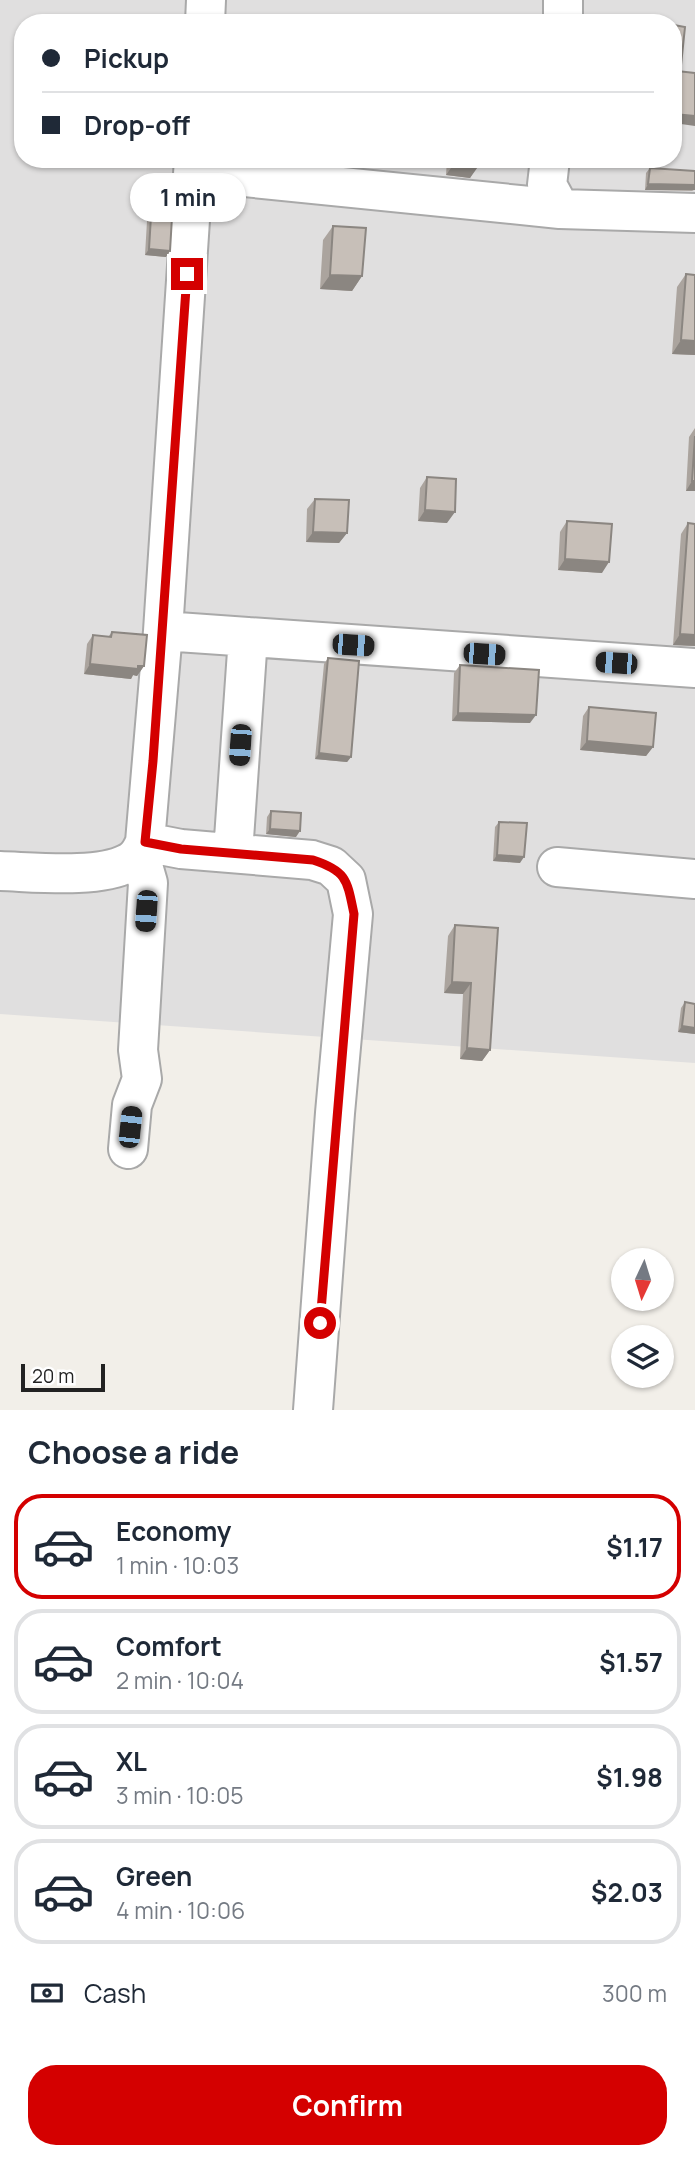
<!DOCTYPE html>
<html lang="en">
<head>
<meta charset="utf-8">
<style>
  :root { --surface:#fff; --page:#f6f6f7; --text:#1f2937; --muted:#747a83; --line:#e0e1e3; --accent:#d40000 }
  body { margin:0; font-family:Manrope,sans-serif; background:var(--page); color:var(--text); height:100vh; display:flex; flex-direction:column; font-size:26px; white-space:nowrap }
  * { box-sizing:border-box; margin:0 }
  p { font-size:23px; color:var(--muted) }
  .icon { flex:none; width:38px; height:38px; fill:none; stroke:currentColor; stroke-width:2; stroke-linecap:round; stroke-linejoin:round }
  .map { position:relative; height:1410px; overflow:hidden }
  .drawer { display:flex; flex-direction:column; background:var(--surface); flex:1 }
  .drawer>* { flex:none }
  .hud { position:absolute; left:14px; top:14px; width:668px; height:154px; border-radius:28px; box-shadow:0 2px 5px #0004; display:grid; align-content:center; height:154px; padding:0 28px; background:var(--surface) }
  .needle { width:46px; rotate:184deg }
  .fabs { position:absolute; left:611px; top:1248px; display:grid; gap:14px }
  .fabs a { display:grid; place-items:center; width:63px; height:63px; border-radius:50%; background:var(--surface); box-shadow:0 2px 5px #0004; font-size:35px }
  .scale { position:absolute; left:21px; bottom:18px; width:84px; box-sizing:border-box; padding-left:7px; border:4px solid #222; border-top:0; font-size:19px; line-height:24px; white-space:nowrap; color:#222; -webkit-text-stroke:5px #fff; paint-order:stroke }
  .end { position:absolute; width:32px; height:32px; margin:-16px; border:9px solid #d40000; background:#fff; box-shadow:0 0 0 4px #fff }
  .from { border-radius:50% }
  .bubble { position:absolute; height:49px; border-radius:24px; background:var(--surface); box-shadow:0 2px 5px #0004; font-size:23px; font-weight:700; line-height:49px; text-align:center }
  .car { position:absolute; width:21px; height:42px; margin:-21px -10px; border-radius:9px; box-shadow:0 0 5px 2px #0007; background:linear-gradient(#222 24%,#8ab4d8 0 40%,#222 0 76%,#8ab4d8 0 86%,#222 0) }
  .hud b { display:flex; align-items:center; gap:24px; height:66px; font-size:26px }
  .hud b+b { border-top:2px solid var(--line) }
  .hud i { width:18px; height:18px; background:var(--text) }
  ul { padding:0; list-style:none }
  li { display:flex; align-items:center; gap:21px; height:105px; margin:0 14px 10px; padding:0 14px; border:4px solid var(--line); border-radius:28px }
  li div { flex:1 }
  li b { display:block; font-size:26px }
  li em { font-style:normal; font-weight:700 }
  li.current { border-color:var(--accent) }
  li>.icon { width:63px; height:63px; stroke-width:1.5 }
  h2 { padding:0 28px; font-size:32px; line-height:84px }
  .pay { display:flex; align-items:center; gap:18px; height:77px; padding:0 28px; font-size:26px }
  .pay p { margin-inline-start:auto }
  .button { display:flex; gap:14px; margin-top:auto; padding:14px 28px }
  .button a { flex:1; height:80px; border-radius:28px; background:var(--accent); color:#fff; font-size:28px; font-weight:700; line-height:80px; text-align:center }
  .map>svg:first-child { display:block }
</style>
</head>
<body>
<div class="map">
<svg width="695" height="1410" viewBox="0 0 695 1410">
  <rect width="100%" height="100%" fill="#f2efe9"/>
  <!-- residential -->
  <path fill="#e0dfdf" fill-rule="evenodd" d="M0 0H695V1063L0 1014ZM23 23H674V159H23Z"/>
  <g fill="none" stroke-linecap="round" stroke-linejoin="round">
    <!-- minor casing -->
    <g stroke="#a9a9a9" stroke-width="42">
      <path id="minor" d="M205 23 206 0
        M563 23V0
        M550 159 547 185 560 209
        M194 172 560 209 695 213
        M163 631 695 668
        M145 842 181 849 312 860 331 866 346 880 353 914 335 1113 313 1410
        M233 853 248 637
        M557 867 695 879
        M0 871C34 872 98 879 128 863 137 859 141 852 145 842L163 631 194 159
        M128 1149 132 1105 142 1079 138 1050 148 883 140 855"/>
    </g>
    <!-- minor -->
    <use href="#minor" stroke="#fff" stroke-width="38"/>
  </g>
  <!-- wall -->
  <path fill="#aba49e" d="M677 71 674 123V76Z
    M447 159H481L470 178 446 175Z
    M650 168 694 191 645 190 646 173Z
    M151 216 166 257 145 255 147 221Z
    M333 226 362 276 352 291 320 289 323 240Z
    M686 274 695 275V355L672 354 677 287Z
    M695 428V491H686L689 437Z
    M427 477 447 523 418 521 420 488Z
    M315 499 347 533 339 543 306 542 307 509Z
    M567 521 602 573 558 570 560 532Z
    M688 523 695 524V646L673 645 681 534Z
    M112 632 144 666 137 676 133 675 131 679 84 674 87 644 93 635 108 637Z
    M328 658 351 757 347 762 315 759 324 664Z
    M460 665 530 723 452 721 454 673Z
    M589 707 653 747 646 756 580 750 583 716Z
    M271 811 296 837 266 834 267 817Z
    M499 822 520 863 493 861 495 827Z
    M455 925 490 1050 482 1061 460 1059 463 994 444 993 448 936Z
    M685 1002 695 1004V1034L678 1032 681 1008Z"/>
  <!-- shaded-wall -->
  <path fill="#8b8681" d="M674 64 681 65 674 74Z
    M674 114 695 116V126L674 123Z
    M456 161 480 164 470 178 446 175Z
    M648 184 695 185V190H645Z
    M149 249 170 251 166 257 145 255Z
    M330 275 362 276 352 291 320 289Z
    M681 340 695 341V355L672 354Z
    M692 481H695V491H686Z
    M425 510 455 512 447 523 418 521Z
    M313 532 347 533 339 543 306 542Z
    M565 559 609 562 602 573 558 570Z
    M680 634 695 635V646L673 645Z
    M90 664 138 666H144L137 676 133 675 131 679 84 674Z
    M458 713 536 715 530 723 452 721Z
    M587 741 653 747 646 756 580 750Z
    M319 753 351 757 347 762 315 759Z
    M270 829 300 831 296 837 266 834Z
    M497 855 524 857 520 863 493 861Z
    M452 982 471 983 463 994 444 993Z
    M682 1026 695 1028V1034L678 1032Z
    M467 1048 490 1050 482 1061 460 1059Z"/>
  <!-- building -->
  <path fill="#c7bfb8" stroke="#8b8681" stroke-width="2" d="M674 25 685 27 681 65 674 64Z
    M677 71 695 73V116L674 114Z
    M456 159H481L480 164 456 161Z
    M650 168 695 171V185L648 184Z
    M151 216 172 217 170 251 149 249Z
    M333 226 366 228 362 276 330 275Z
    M686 274 695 275V341L681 340Z
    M695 436V481H692Z
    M427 477 456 479 455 512 425 510Z
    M315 499 349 500 347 533 313 532Z
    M567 521 612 524 609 562 565 559Z
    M688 523 695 524V635L680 634Z
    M112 632 147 635 144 666H138V669L90 664 93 635 111 637Z
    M328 658 359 661 351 757 319 753Z
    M460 665 539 670 536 715 458 713Z
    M589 707 656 713 653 747 587 741Z
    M271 811 301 813 300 831 270 829Z
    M499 822 527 823 524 857 497 855Z
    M455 925 498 928 490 1050 467 1048 471 983 452 982Z
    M685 1002 695 1004V1028L682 1026Z"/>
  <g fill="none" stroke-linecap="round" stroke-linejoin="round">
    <!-- route -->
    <path stroke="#d40000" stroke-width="9" d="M187 274 153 761 145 842 181 849 313 860C347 871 347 880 354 914L320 1323"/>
  </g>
</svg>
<div class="fabs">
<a><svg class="needle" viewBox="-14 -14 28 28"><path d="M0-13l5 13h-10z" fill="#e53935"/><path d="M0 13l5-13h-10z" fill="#747a83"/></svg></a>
<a><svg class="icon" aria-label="layers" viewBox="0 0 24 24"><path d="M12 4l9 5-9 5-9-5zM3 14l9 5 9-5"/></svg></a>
</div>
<div class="scale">20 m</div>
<i class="end from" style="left:320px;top:1323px"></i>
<i class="end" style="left:187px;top:274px"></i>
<div class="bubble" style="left:130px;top:173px;width:116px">1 min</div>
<i class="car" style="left:353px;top:645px;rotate:94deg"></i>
<i class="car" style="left:484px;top:654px;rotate:94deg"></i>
<i class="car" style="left:616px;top:663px;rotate:274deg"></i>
<i class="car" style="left:240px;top:745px;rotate:184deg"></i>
<i class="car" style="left:146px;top:911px;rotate:184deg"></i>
<i class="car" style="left:130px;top:1127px;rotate:6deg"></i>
<div class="hud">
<b><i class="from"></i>Pickup</b>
<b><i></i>Drop-off</b>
</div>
</div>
<section class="drawer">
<h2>Choose a ride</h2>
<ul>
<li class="current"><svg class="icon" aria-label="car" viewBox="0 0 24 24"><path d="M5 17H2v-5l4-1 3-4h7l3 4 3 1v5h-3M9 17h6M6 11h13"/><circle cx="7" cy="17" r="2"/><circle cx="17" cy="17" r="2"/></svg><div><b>Economy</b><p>1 min · 10:03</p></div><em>$1.17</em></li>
<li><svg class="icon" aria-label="car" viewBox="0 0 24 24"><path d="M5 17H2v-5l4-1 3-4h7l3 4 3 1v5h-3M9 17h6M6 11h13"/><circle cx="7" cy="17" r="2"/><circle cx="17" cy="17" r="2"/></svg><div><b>Comfort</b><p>2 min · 10:04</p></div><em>$1.57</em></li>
<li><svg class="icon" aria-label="car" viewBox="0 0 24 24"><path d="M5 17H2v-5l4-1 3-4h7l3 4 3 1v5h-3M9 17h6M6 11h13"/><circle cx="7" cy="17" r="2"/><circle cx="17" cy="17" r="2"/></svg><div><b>XL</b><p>3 min · 10:05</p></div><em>$1.98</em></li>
<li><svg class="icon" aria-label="car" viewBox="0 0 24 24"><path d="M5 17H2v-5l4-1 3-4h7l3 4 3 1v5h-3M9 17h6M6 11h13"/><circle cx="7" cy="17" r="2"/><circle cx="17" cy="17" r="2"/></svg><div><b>Green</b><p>4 min · 10:06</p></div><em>$2.03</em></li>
</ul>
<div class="pay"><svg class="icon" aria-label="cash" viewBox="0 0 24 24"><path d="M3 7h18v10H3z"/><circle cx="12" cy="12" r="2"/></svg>Cash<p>300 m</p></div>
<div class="button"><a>Confirm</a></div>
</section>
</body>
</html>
